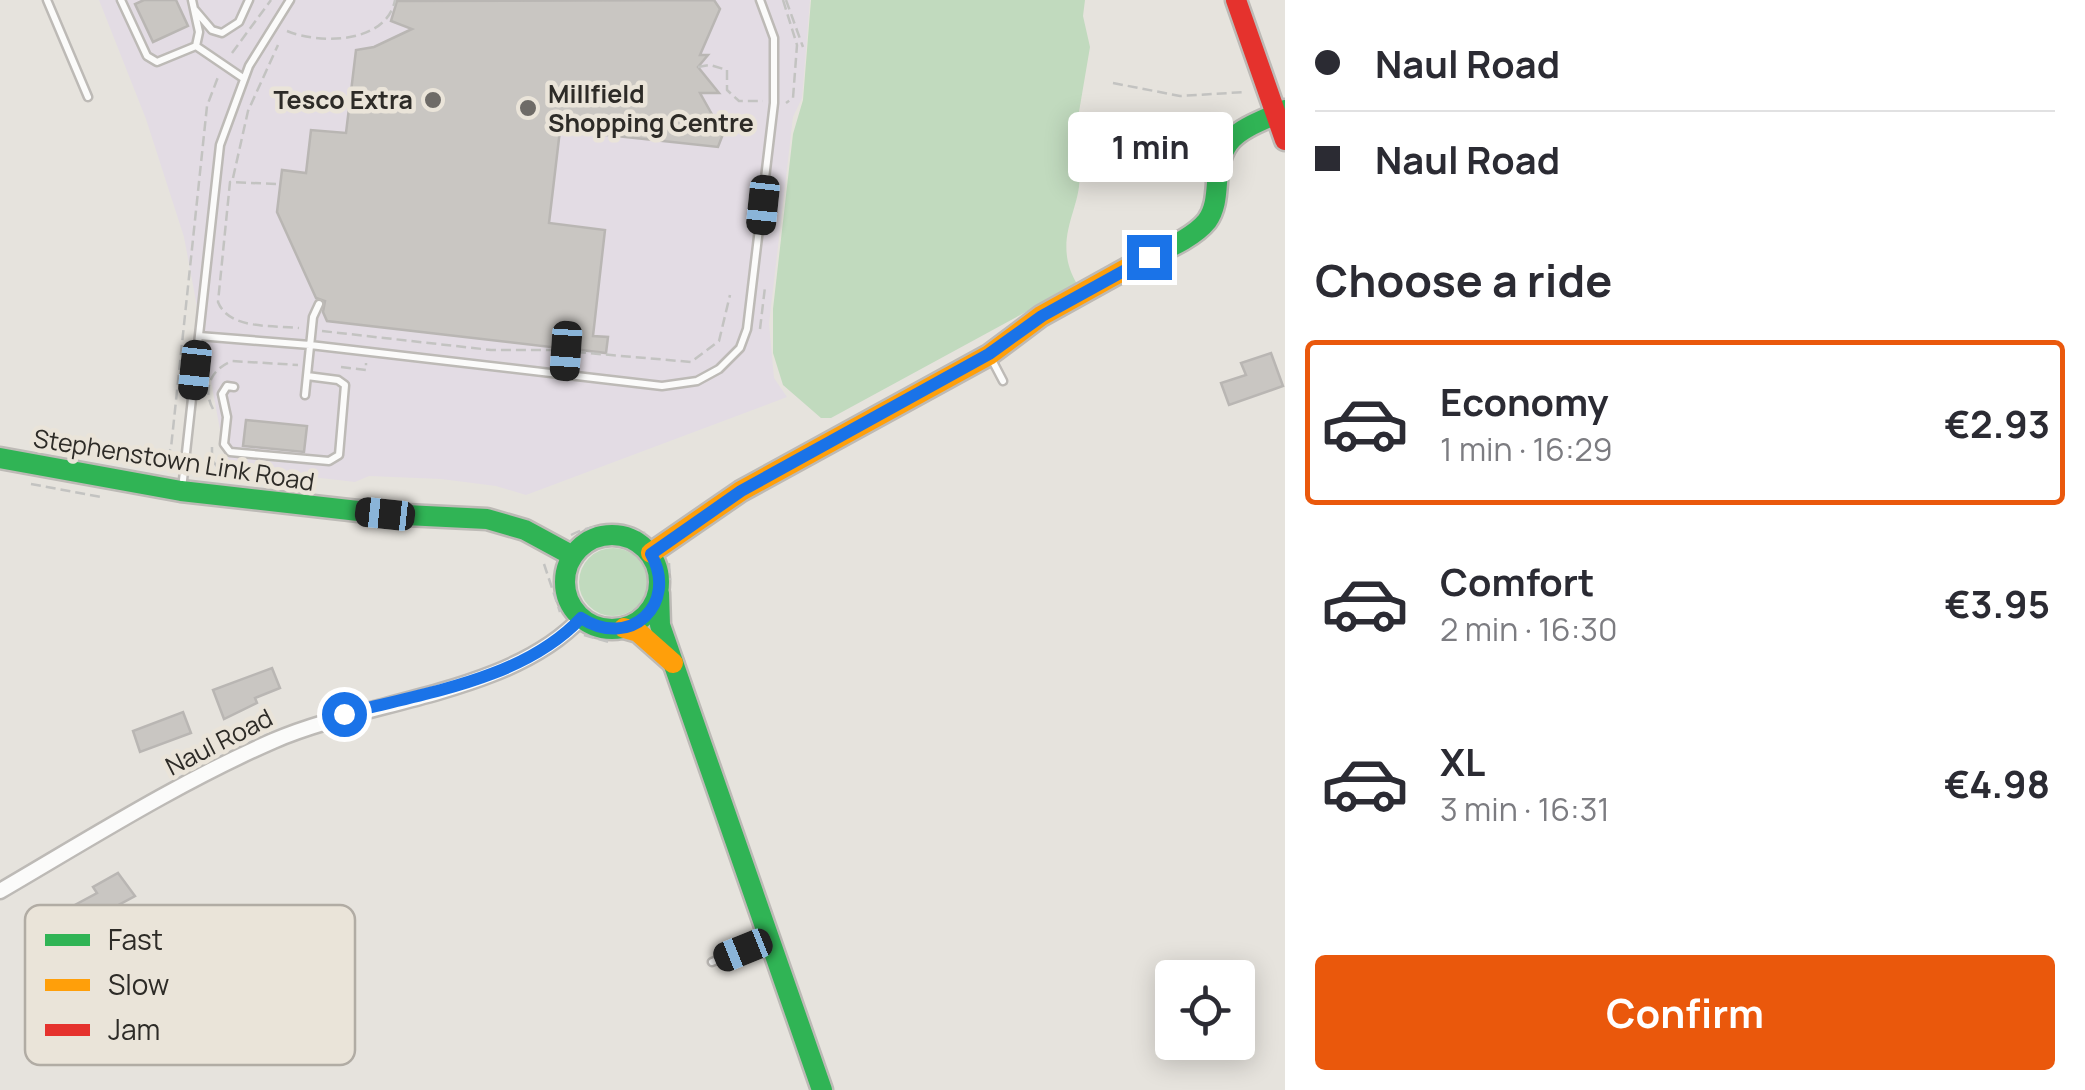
<!DOCTYPE html>
<html lang="en">
<head>
<meta charset="utf-8">
<style>
  :root { --surface:#fff; --page:#f2f2f3; --text:#2b2b33; --muted:#7c7c81; --line:#e1e1e2; --accent:#ea580c }
  body { margin:0; font-family:Manrope,sans-serif; background:var(--page); color:var(--text); height:100vh; display:flex; flex-direction:column; font-size:38px; white-space:nowrap }
  * { box-sizing:border-box; margin:0 }
  p { font-size:32px; color:var(--muted) }
  .icon { flex:none; width:55px; height:55px; fill:none; stroke:currentColor; stroke-width:2; stroke-linecap:round; stroke-linejoin:round }
  .map { position:relative; flex:1; overflow:hidden }
  .side { display:flex; flex-direction:column; background:var(--surface); width:800px }
  .side>* { flex:none }
  .top-card { display:grid; align-content:center; height:220px; padding:0 30px; background:var(--surface) }
  .fabs { position:absolute; left:1155px; top:960px; display:grid; gap:20px }
  .fabs a { display:grid; place-items:center; width:100px; height:100px; border-radius:10px; background:var(--surface); box-shadow:0 5px 25px #0003; font-size:50px }
  .end { position:absolute; width:45px; height:45px; margin:-22px; border:12px solid #1a73e8; background:#fff; box-shadow:0 0 0 5px #fff }
  .from { border-radius:50% }
  .bubble { position:absolute; height:70px; border-radius:10px; background:var(--surface); box-shadow:0 5px 25px #0003; font-size:32px; font-weight:700; line-height:70px; text-align:center }
  .car { position:absolute; width:30px; height:60px; margin:-30px -15px; border-radius:12px; box-shadow:0 0 8px 2px #0007; background:linear-gradient(#222 24%,#8ab4d8 0 40%,#222 0 76%,#8ab4d8 0 86%,#222 0) }
  .top-card b { display:flex; align-items:center; gap:35px; height:95px; font-size:38px }
  .top-card b+b { border-top:2px solid var(--line) }
  .top-card i { width:25px; height:25px; background:var(--text) }
  ul { padding:0; list-style:none }
  li { display:flex; align-items:center; gap:30px; height:165px; margin:0 20px 15px; padding:0 10px; border:5px solid transparent; border-radius:10px }
  li div { flex:1 }
  li b { display:block; font-size:38px }
  li em { font-style:normal; font-weight:700 }
  li.current { border-color:var(--accent) }
  li>.icon { width:90px; height:90px; stroke-width:1.5 }
  h2 { padding:0 30px; font-size:45px; line-height:120px }
  .cta { display:flex; gap:20px; margin-top:auto; padding:20px 30px }
  .cta a { flex:1; height:115px; border-radius:10px; background:var(--accent); color:#fff; font-size:40px; font-weight:700; line-height:115px; text-align:center }
  main { display:flex; flex:1; min-height:0 }
  .map>svg:first-child { display:block }
</style>
</head>
<body>
<main>
<div class="map">
<svg width="1285" height="1090" viewBox="0 0 1285 1090">
  <rect width="100%" height="100%" fill="#e6e3dd"/>
  <!-- commercial -->
  <path fill="#e3dce4" d="M99 0H810L802 98 793 117 769 324 774 378 787 397 526 495 496 486 441 479 369 476 355 482 227 467 184 237 146 119Z"/>
  <!-- green -->
  <path fill="#c1dabe" d="M811 0H1085L1083 16 1090 47 1072 153C1098 196 1045 230 1077 284L831 418H821L783 385 773 353V309L793 134 803 100Z
    M579 582a34 34 0 1 1 68 0a34 34 0 1 1-68 0Z"/>
  <!-- building -->
  <path fill="#c9c6c2" stroke="#b9b6b3" stroke-width="2.5" d="M144 0H176L188 26 153 42 135 4Z
    M714 0 720 9 700 55H708L698 67 719 93H700L723 134 718 147 560 130 549 223 605 230 593 336 608 337 606 353 573 349 567 341 559 348 327 321 323 312 325 301 316 298 277 212 282 170 306 173 311 130 346 133 356 50 374 47 412 29 391 21 397 1Z
    M1271 353 1283 386 1229 405 1221 383 1246 375 1241 363Z
    M246 420 307 426 304 452 243 446Z
    M272 668 280 688 255 698 257 703 224 719 213 690Z
    M183 712 191 733 140 752 133 731Z
    M118 873 135 896 83 924 73 906 97 893 93 887Z"/>
  <g fill="none" stroke-linecap="round" stroke-linejoin="round">
    <!-- lane casing -->
    <g stroke="#bdbab6" stroke-width="11">
      <path id="lane" d="M47 0 88 97
        M121 0 147 56 157 62 196 46 199 32 192 0
        M195 10 212 30 222 33 239 22 249 0
        M196 46 243 78
        M199 336 310 345 662 386 697 381 719 369 740 348 747 329 774 103V38L760 0
        M992 360 1003 381
        M564 374 566 348
        M234 387 227 386 222 394 227 417 224 444 230 452 329 461 339 455 345 385 338 380 307 376
        M305 395 313 317 319 304
        M182 489 220 145 249 66 290 0
        M712 962 767 940"/>
    </g>
    <!-- street casing -->
    <g stroke="#bdbab6" stroke-width="19">
      <path id="street" d="M0 891C89 839 179 782 273 741 367 700 510 694 581 618"/>
    </g>
    <!-- fast casing -->
    <g stroke="#bdbab6" stroke-width="25">
      <path id="fast" d="M1133 265C1155 253 1191 241 1207 221 1215 210 1216 197 1217 183 1219 132 1245 129 1285 110
        M0 458 181 491 385 514 487 519 525 530 573 556
        M565 582a47 47 0 1 1 94 0a47 47 0 1 1-94 0Z
        M659 593 660 625 822 1090"/>
    </g>
    <!-- slow casing -->
    <g stroke="#bdbab6" stroke-width="25">
      <path id="slow" d="M651 553 741 491 989 355 1041 316 1133 265
        M624 628 638 632 673 663"/>
    </g>
    <!-- jam casing -->
    <g stroke="#bdbab6" stroke-width="25">
      <path id="jam" d="M1236 0 1285 140"/>
    </g>
    <!-- path -->
    <path stroke="#c3c3c1" stroke-width="2.5" stroke-dasharray="10 5" stroke-linecap="butt" d="M783 0 797 45 793 98 786 103
      M786 0 803 47
      M287 31C321 45 387 43 395 0
      M232 53 271 0
      M698 67 710 65 727 70V90L739 101H763
      M1113 83 1180 96 1246 92
      M233 178 248 111 278 45
      M276 184 230 182 218 302C229 330 273 325 299 328
      M760 329 765 287
      M322 331 491 350H553
      M576 352 691 362 719 341 730 295
      M341 367 366 370V363
      M213 409C202 389 211 369 232 361L298 365
      M212 447V460L222 473 253 479
      M154 466 166 460 171 448 207 106 218 77
      M31 484 101 497
      M571 535C596 522 619 525 645 533
      M669 563 670 580
      M544 564 560 612
      M584 635 609 642"/>
    <!-- lane -->
    <use href="#lane" stroke="#fbfbfa" stroke-width="6"/>
    <!-- street -->
    <use href="#street" stroke="#fbfbfa" stroke-width="14"/>
    <!-- fast -->
    <use href="#fast" stroke="#30b455" stroke-width="20"/>
    <!-- slow -->
    <use href="#slow" stroke="#ff9f0a" stroke-width="20"/>
    <!-- jam -->
    <use href="#jam" stroke="#e5322d" stroke-width="20"/>
  </g>
  <g fill="none" stroke-linecap="round" stroke-linejoin="round">
    <!-- route -->
    <path stroke="#1a73e8" stroke-width="12" d="M344 714C423 693 523 680 581 618 630 650 679 604 651 554L741 491 989 354 1042 316 1149 257"/>
  </g>
  <!-- markers -->
  <g fill="#6e6b67" stroke="#eae4d9" stroke-width="4">
    <circle cx="433" cy="100" r="10"/>
    <circle cx="528" cy="108" r="10"/>
  </g>
  <g text-anchor="middle" stroke-width="9" stroke-linejoin="round" paint-order="stroke">
    <!-- poi labels -->
    <g font-size="25" font-weight="bold" fill="#2d2b27" stroke="#eae4d9" text-anchor="start">
      <text x="548" y="103">Millfield<tspan x="548" dy="29">Shopping Centre</tspan></text>
      <text x="413" y="109" text-anchor="end">Tesco Extra</text>
    </g>
    <!-- street labels -->
    <g font-size="25" fill="#2d2b27" stroke="#eae4d9">
      <text transform="translate(174 460) rotate(9)" y="9">Stephenstown Link Road</text>
      <text transform="translate(219 742) rotate(-27)" y="9">Naul Road</text>
    </g>
  </g>
  <!-- legend -->
  <rect x="25" y="905" width="330" height="160" rx="15" fill="#eae4d9" stroke="#b1aca4" stroke-width="2.5"/>
  <rect x="45" y="934" width="45" height="12" fill="#30b455"/>
  <rect x="45" y="979" width="45" height="12" fill="#ff9f0a"/>
  <rect x="45" y="1024" width="45" height="12" fill="#e5322d"/>
  <g font-size="28" fill="#2d2b27">
    <text x="108" y="950">Fast</text>
    <text x="108" y="995">Slow</text>
    <text x="108" y="1040">Jam</text>
  </g>
</svg>
<div class="fabs">
<a><svg class="icon" aria-label="locate" viewBox="0 0 24 24"><circle cx="12" cy="12" r="6"/><path d="M12 2v4M12 18v4M2 12h4M18 12h4"/></svg></a>
</div>
<i class="end from" style="left:344px;top:714px"></i>
<i class="end" style="left:1149px;top:257px"></i>
<div class="bubble" style="left:1068px;top:112px;width:165px">1 min</div>
<i class="car" style="left:763px;top:205px;rotate:186deg"></i>
<i class="car" style="left:566px;top:351px;rotate:184deg"></i>
<i class="car" style="left:195px;top:370px;rotate:186deg"></i>
<i class="car" style="left:385px;top:514px;rotate:276deg"></i>
<i class="car" style="left:743px;top:950px;rotate:248deg"></i>
</div>
<section class="side">
<div class="top-card">
<b><i class="from"></i>Naul Road</b>
<b><i></i>Naul Road</b>
</div>
<h2>Choose a ride</h2>
<ul>
<li class="current"><svg class="icon" aria-label="car" viewBox="0 0 24 24"><path d="M5 17H2v-5l4-1 3-4h7l3 4 3 1v5h-3M9 17h6M6 11h13"/><circle cx="7" cy="17" r="2"/><circle cx="17" cy="17" r="2"/></svg><div><b>Economy</b><p>1 min · 16:29</p></div><em>€2.93</em></li>
<li><svg class="icon" aria-label="car" viewBox="0 0 24 24"><path d="M5 17H2v-5l4-1 3-4h7l3 4 3 1v5h-3M9 17h6M6 11h13"/><circle cx="7" cy="17" r="2"/><circle cx="17" cy="17" r="2"/></svg><div><b>Comfort</b><p>2 min · 16:30</p></div><em>€3.95</em></li>
<li><svg class="icon" aria-label="car" viewBox="0 0 24 24"><path d="M5 17H2v-5l4-1 3-4h7l3 4 3 1v5h-3M9 17h6M6 11h13"/><circle cx="7" cy="17" r="2"/><circle cx="17" cy="17" r="2"/></svg><div><b>XL</b><p>3 min · 16:31</p></div><em>€4.98</em></li>
</ul>
<div class="cta"><a>Confirm</a></div>
</section>
</main>
</body>
</html>
